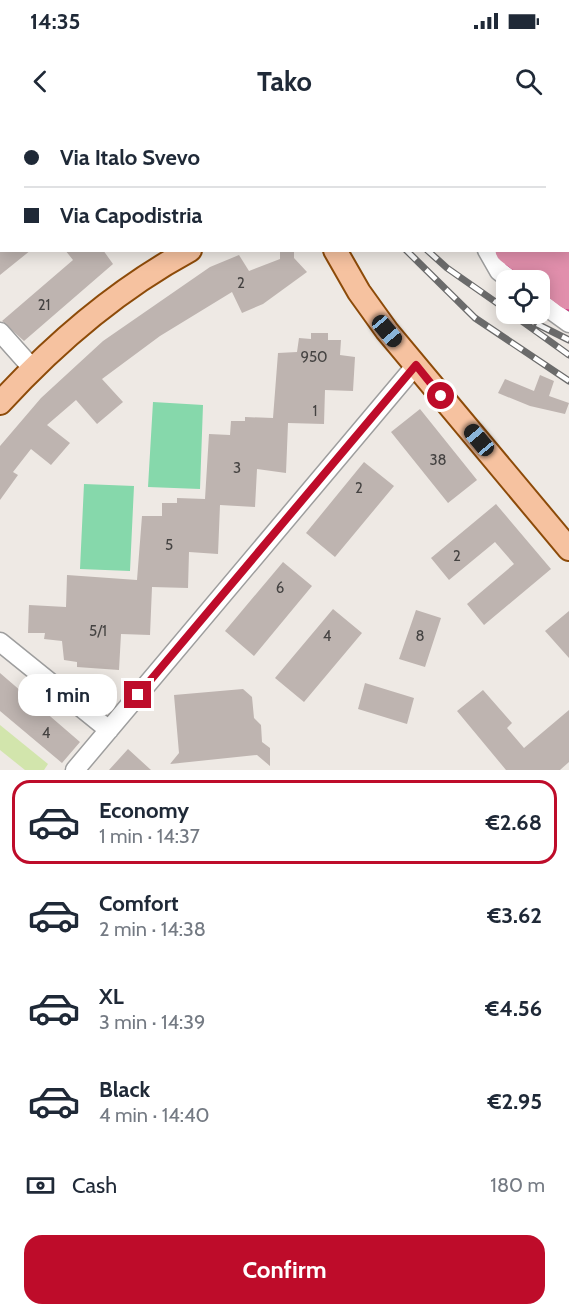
<!DOCTYPE html>
<html lang="en">
<head>
<meta charset="utf-8">
<style>
  :root { --surface:#fff; --page:#f2f2f3; --text:#1f2937; --muted:#747a83; --line:#e0e1e3; --accent:#be0c2a }
  body { margin:0; font-family:Cabin,sans-serif; background:var(--page); color:var(--text); height:100vh; display:flex; flex-direction:column; font-size:22px; white-space:nowrap }
  * { box-sizing:border-box; margin:0 }
  p { font-size:20px; color:var(--muted) }
  .icon { flex:none; width:33px; height:33px; fill:none; stroke:currentColor; stroke-width:2; stroke-linecap:round; stroke-linejoin:round }
  .map { position:relative; height:650px; overflow:hidden }
  .panel { display:flex; flex-direction:column; background:var(--surface); flex:1 }
  .panel>* { flex:none }
  .hud { position:absolute; left:0px; top:0px; width:570px; height:132px; box-shadow:0 3px 15px #0003; display:grid; align-content:center; height:132px; padding:0 24px; background:var(--surface) }
  .controls { position:absolute; left:496px; top:150px; display:grid; gap:12px }
  .controls a { display:grid; place-items:center; width:54px; height:54px; border-radius:12px; background:var(--surface); box-shadow:0 3px 15px #0003; font-size:30px }
  .end { position:absolute; width:27px; height:27px; margin:-14px; border:8px solid #be0c2a; background:#fff; box-shadow:0 0 0 3px #fff }
  .from { border-radius:50% }
  .bubble { position:absolute; height:42px; border-radius:18px; background:var(--surface); box-shadow:0 3px 15px #0003; font-size:20px; font-weight:700; line-height:42px; text-align:center }
  .car { position:absolute; width:18px; height:36px; margin:-18px -9px; border-radius:8px; box-shadow:0 0 4px 2px #0007; background:linear-gradient(#222 24%,#8ab4d8 0 40%,#222 0 76%,#8ab4d8 0 86%,#222 0) }
  .hud b { display:flex; align-items:center; gap:21px; height:57px; font-size:22px }
  .hud b+b { border-top:2px solid var(--line) }
  .hud i { width:15px; height:15px; background:var(--text) }
  ul { padding:10px 0 0; list-style:none }
  li { display:flex; align-items:center; gap:18px; height:84px; margin:0 12px 9px; padding:0 12px; border:3px solid transparent; border-radius:18px }
  li div { flex:1 }
  li b { display:block; font-size:22px }
  li em { font-style:normal; font-weight:700 }
  li.current { border-color:var(--accent) }
  li>.icon { width:54px; height:54px; stroke-width:1.5 }
  .pay { display:flex; align-items:center; gap:15px; height:66px; padding:0 24px; font-size:22px }
  .pay p { margin-inline-start:auto }
  .action { display:flex; gap:12px; margin-top:auto; padding:12px 24px }
  .action a { flex:1; height:69px; border-radius:18px; background:var(--accent); color:#fff; font-size:24px; font-weight:700; line-height:69px; text-align:center }
  .status { display:flex; justify-content:space-between; align-items:center; height:42px; padding:0 30px; background:var(--surface); direction:ltr }
  .status svg { height:16px; fill:currentColor }
  header { display:flex; justify-content:space-between; align-items:center; height:78px; padding:0 24px; background:var(--surface); font-size:27px; font-weight:700 }
  .map>svg:first-child { display:block }
</style>
</head>
<body>
<div class="status"><b>14:35</b><svg viewBox="0 0 49 12"><path d="M0 12V9h3v3zM5 12V6h3v6zM10 12V3h3v9zM15 12V0h3v12zM26 1h20v11H26zM47 4h2v5h-2z"/></svg></div>
<header><svg class="icon" aria-label="back" viewBox="0 0 24 24"><path d="M15 5l-7 7 7 7"/></svg>Tako<svg class="icon" aria-label="search" viewBox="0 0 24 24"><circle cx="10" cy="10" r="6"/><path d="M15 15l6 6"/></svg></header>
<div class="map">
<svg width="569" height="650" viewBox="0 0 569 650">
  <rect width="100%" height="100%" fill="#eee9e4"/>
  <!-- grass -->
  <path fill="#d2e5ac" d="M0 605 48 644 44 650H25L0 630Z"/>
  <!-- pitch -->
  <path fill="#86d8ab" d="M153 282 203 285 200 369 148 367Z
    M84 364 134 366 130 451 80 449Z"/>
  <!-- building -->
  <path fill="#beb4b0" d="M0 130H31L0 155Z
    M65 130H103L113 144 24 221 2 201 73 140Z
    M280 130H294V138L307 152 263 184 242 193 232 172 160 216 102 259 123 282 97 304 76 280 47 305 70 323 51 345 31 329 13 352 18 355 0 380V326L41 278 103 221 210 147 239 135 249 151 280 139Z
    M311 213H328V220H341L340 235 355 237 353 271 325 270 324 304 288 303 286 353 257 349 255 387 220 385 218 434 189 432 188 468 152 467 150 515 121 514 119 550 77 547V542L64 540 62 521 44 519 45 513H28L29 485 66 487 67 455 137 460 142 396H162V383H177V378L205 379 209 314 230 315 231 301H245V297L273 298 278 233 297 232 299 218 311 219Z
    M540 255 554 261 549 276 569 283 565 294 530 286 498 273 505 259 534 271Z
    M420 289 477 360 448 383 391 312Z
    M364 342 394 366 335 437 306 413Z
    M496 384 551 449 484 505 467 484 514 444 495 422 449 460 431 438Z
    M283 442 312 466 254 536 225 511Z
    M333 489 362 513 304 582 275 558Z
    M416 490 441 498 425 547 399 539Z
    M569 491V538L545 511Z
    M0 553 80 622 62 643 0 591Z
    M365 563 414 578 407 604 358 589Z
    M243 569 252 577 254 598 261 605 262 622 270 628V646L257 635 170 644 179 633 174 575Z
    M483 570 512 603 507 608 524 628 569 590V642L560 650H506L457 591Z
    M128 629 151 650H109Z"/>
  <g fill="none" stroke-linecap="round" stroke-linejoin="round">
    <!-- minor casing -->
    <g stroke="#9e9e9e" stroke-width="21">
      <path id="minor" d="M225 0 226 2
        M149 2 151 0
        M0 104 2 103
        M487 130 499 151 511 160
        M540 182 569 203
        M0 212 33 249
        M0 522 109 610
        M75 650 416 245"/>
    </g>
    <!-- major casing -->
    <g stroke="#8d4b09" stroke-width="26">
      <path id="major" d="M240 0 241 2
        M263 0 264 2
        M335 130 359 172 387 211 569 429
        M0 283C55 223 118 169 190 130"/>
    </g>
    <!-- highway casing -->
    <g stroke="#ce2e80" stroke-width="30">
      <path id="highway" d="M378 0 379 2
        M408 0 409 2
        M509 130 569 176
        M545 130 569 148"/>
    </g>
    <!-- minor -->
    <use href="#minor" stroke="#fff" stroke-width="18"/>
    <!-- major -->
    <use href="#major" stroke="#f6c2a0" stroke-width="22"/>
    <!-- highway -->
    <use href="#highway" stroke="#e18fac" stroke-width="27"/>
    <!-- rail casing -->
    <g stroke="#6b6b6b" stroke-width="7">
      <path id="rail" d="M312 0 313 2
        M328 0V2
        M406 130 475 198 569 261
        M427 130 447 148 507 190
        M512 194 569 235
        M537 204 569 220"/>
    </g>
    <!-- rail -->
    <use href="#rail" stroke="#fff" stroke-width="4.5" stroke-dasharray="14" stroke-linecap="butt"/>
  </g>
  <g fill="none" stroke-linecap="round" stroke-linejoin="round">
    <!-- route -->
    <path stroke="#be0c2a" stroke-width="8" d="M138 575 416 245 441 276"/>
  </g>
  <g text-anchor="middle" stroke-width="5" stroke-linejoin="round" paint-order="stroke">
    <!-- number labels -->
    <g font-size="15" fill="#454342">
      <text x="241" y="168">2</text>
      <text x="44" y="190">21</text>
      <text x="314" y="242">950</text>
      <text x="315" y="296">1</text>
      <text x="438" y="345">38</text>
      <text x="237" y="353">3</text>
      <text x="359" y="373">2</text>
      <text x="169" y="430">5</text>
      <text x="457" y="441">2</text>
      <text x="280" y="473">6</text>
      <text x="98" y="516">5/1</text>
      <text x="327" y="521">4</text>
      <text x="420" y="521">8</text>
      <text x="46" y="618">4</text>
    </g>
  </g>
</svg>
<div class="controls">
<a><svg class="icon" aria-label="locate" viewBox="0 0 24 24"><circle cx="12" cy="12" r="6"/><path d="M12 2v4M12 18v4M2 12h4M18 12h4"/></svg></a>
</div>
<i class="end from" style="left:441px;top:276px"></i>
<i class="end" style="left:138px;top:575px"></i>
<div class="bubble" style="left:18px;top:554px;width:99px">1 min</div>
<i class="car" style="left:387px;top:211px;rotate:140deg"></i>
<i class="car" style="left:479px;top:320px;rotate:320deg"></i>
<div class="hud">
<b><i class="from"></i>Via Italo Svevo</b>
<b><i></i>Via Capodistria</b>
</div>
</div>
<section class="panel">
<ul>
<li class="current"><svg class="icon" aria-label="car" viewBox="0 0 24 24"><path d="M5 17H2v-5l4-1 3-4h7l3 4 3 1v5h-3M9 17h6M6 11h13"/><circle cx="7" cy="17" r="2"/><circle cx="17" cy="17" r="2"/></svg><div><b>Economy</b><p>1 min · 14:37</p></div><em>€2.68</em></li>
<li><svg class="icon" aria-label="car" viewBox="0 0 24 24"><path d="M5 17H2v-5l4-1 3-4h7l3 4 3 1v5h-3M9 17h6M6 11h13"/><circle cx="7" cy="17" r="2"/><circle cx="17" cy="17" r="2"/></svg><div><b>Comfort</b><p>2 min · 14:38</p></div><em>€3.62</em></li>
<li><svg class="icon" aria-label="car" viewBox="0 0 24 24"><path d="M5 17H2v-5l4-1 3-4h7l3 4 3 1v5h-3M9 17h6M6 11h13"/><circle cx="7" cy="17" r="2"/><circle cx="17" cy="17" r="2"/></svg><div><b>XL</b><p>3 min · 14:39</p></div><em>€4.56</em></li>
<li><svg class="icon" aria-label="car" viewBox="0 0 24 24"><path d="M5 17H2v-5l4-1 3-4h7l3 4 3 1v5h-3M9 17h6M6 11h13"/><circle cx="7" cy="17" r="2"/><circle cx="17" cy="17" r="2"/></svg><div><b>Black</b><p>4 min · 14:40</p></div><em>€2.95</em></li>
</ul>
<div class="pay"><svg class="icon" aria-label="cash" viewBox="0 0 24 24"><path d="M3 7h18v10H3z"/><circle cx="12" cy="12" r="2"/></svg>Cash<p>180 m</p></div>
<div class="action"><a>Confirm</a></div>
</section>
</body>
</html>
